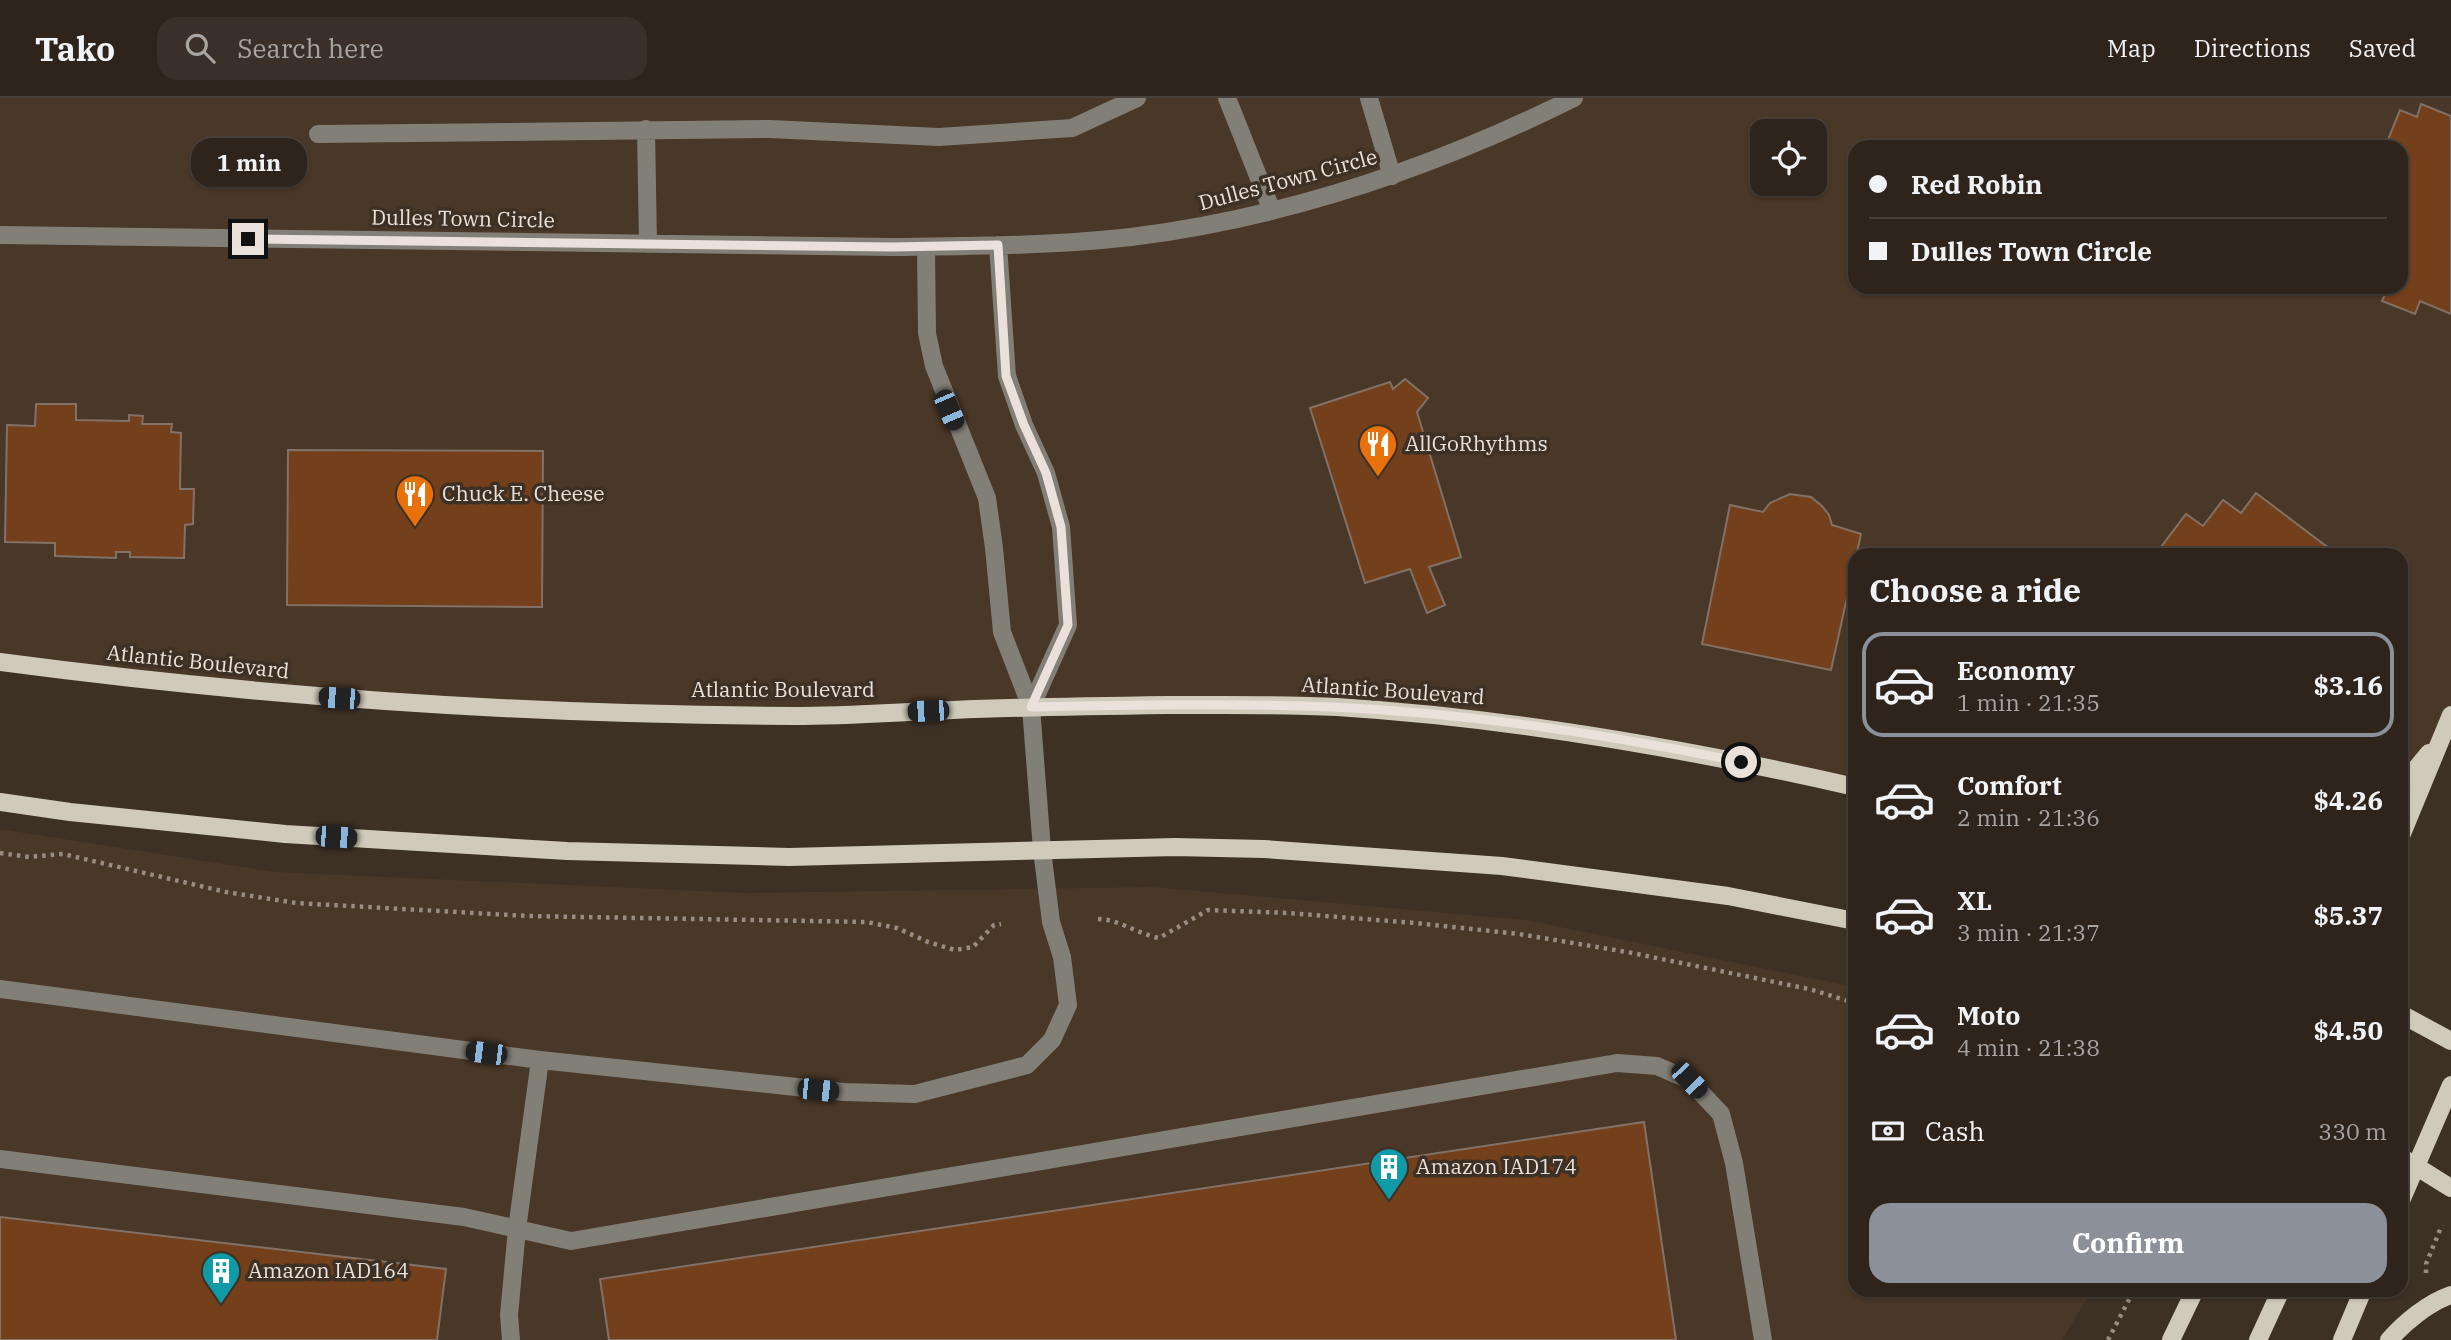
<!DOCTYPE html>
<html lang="en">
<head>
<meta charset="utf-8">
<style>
  :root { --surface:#2e241c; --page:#3a3029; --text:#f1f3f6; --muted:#a7a4a3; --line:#49413b; --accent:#8c9099 }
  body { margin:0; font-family:"IBM Plex Serif",serif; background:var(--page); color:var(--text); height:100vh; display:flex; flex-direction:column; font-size:26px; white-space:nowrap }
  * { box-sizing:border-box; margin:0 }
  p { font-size:23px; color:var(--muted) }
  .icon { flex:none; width:38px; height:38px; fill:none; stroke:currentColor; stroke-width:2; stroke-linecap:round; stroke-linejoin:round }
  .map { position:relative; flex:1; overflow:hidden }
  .side { position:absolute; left:1848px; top:450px; width:560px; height:749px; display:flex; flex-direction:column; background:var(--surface); border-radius:21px; box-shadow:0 2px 5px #0004,0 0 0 2px var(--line) }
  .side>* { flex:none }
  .banner { position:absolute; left:1848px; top:42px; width:560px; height:154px; border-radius:21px; box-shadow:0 2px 5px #0004,0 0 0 2px var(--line); display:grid; align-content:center; height:154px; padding:0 21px; background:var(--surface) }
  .controls { position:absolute; left:1750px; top:21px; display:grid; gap:14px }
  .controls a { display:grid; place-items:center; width:77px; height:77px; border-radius:14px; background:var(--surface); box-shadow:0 2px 5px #0004,0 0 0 2px var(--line); font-size:35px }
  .end { position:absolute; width:32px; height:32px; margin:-16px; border:9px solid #eae1da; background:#111; box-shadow:0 0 0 4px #111 }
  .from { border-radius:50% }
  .bubble { position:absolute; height:49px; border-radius:21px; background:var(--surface); box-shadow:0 2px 5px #0004,0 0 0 2px var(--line); font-size:23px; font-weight:800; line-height:49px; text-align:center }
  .car { position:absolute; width:21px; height:42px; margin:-21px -10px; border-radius:9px; box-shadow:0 0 5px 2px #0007; background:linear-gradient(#222 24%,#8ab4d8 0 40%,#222 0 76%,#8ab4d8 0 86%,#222 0) }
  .banner b { display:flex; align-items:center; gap:24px; height:66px; font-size:26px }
  .banner b+b { border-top:2px solid var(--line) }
  .banner i { width:18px; height:18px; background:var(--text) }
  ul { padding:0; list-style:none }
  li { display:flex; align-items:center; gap:21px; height:105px; margin:0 14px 10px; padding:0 7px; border:4px solid transparent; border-radius:21px }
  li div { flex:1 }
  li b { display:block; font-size:26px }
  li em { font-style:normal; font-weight:800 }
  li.selected { border-color:var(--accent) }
  li>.icon { width:63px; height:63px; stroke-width:1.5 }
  h2 { padding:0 21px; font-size:32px; line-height:84px }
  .pay { display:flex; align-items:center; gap:18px; height:77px; padding:0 21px; font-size:26px }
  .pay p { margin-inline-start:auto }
  .action { display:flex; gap:14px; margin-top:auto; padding:14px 21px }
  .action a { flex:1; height:80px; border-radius:21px; background:var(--accent); color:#fff; font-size:28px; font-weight:800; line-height:80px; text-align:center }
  header { display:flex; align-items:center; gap:42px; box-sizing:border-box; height:98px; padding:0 35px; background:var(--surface); border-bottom:2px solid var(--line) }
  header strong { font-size:33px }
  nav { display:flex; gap:38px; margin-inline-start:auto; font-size:24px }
  .search { width:490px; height:63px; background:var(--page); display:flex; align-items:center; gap:18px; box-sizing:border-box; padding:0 24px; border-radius:21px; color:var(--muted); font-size:26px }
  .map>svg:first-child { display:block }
</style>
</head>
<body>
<header>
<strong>Tako</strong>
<div class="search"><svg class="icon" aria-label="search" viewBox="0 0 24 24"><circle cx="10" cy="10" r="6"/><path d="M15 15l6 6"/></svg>Search here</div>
<nav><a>Map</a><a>Directions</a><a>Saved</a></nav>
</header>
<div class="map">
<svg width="2451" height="1242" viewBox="0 0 2451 1242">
  <rect width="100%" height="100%" fill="#3d3025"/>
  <!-- built -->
  <path fill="#493727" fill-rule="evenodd" d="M0 0H2451V617L2401 738V457H1855V689L1765 668 1335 609 605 615 0 564ZM1762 33H1815V86H1762ZM1855 49H2401V189H1855Z
    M0 731 275 774 747 795 1153 789 1526 822 1855 889V1192H2092L2062 1242H0Z"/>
  <!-- building -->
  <path fill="#743f1b" stroke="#827167" stroke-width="2" d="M2421 6 2451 18V216L2420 203 2415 216 2382 203 2388 190 2384 189H2401V49H2385L2400 12 2417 19Z
    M1405 281 1428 300 1417 314 1461 459 1429 469 1445 507 1427 515 1410 471 1365 485 1310 310 1390 284 1393 291Z
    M36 306H76V322L129 323V317L143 318 142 326H172L171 334 181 335 180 391H194L193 426 185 427 184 460 130 459V454H116V460L55 458V445L5 444 7 327 35 328Z
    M288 352 543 353 542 509 287 507Z
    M2256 395 2338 457H2155L2186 416 2203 428 2223 402 2241 415Z
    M1790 396 1811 399 1822 408 1829 417 1832 427 1861 436 1831 572 1702 546 1730 407 1763 414 1770 405Z
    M1644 1024 1676 1242H609L600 1181Z
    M0 1119 446 1171 437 1242H0Z"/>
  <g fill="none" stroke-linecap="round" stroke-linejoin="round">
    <!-- path -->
    <path stroke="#988d84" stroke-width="4.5" stroke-dasharray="3.5 5" stroke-linecap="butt" d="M0 755 29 759 63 756 226 794 296 805 528 818 866 824 897 830 928 844 955 852 973 849 994 827 1001 826
      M1098 821C1118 821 1138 836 1159 840L1208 812 1288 815 1415 825 1519 836 1627 854 1809 891 1855 905
      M2426 1175V1166L2442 1127
      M2108 1242 2134 1192"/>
    <!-- minor -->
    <path stroke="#827f77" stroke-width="18" d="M1227 0 1272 113
      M1369 0 1392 78
      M646 31 648 146
      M318 36 770 31 939 39 1072 30 1137 0
      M0 137 892 149C971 148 1052 148 1131 139 1286 120 1435 69 1574 0
      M998 147 1007 278 1024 327 1046 375 1061 429 1068 527 1031 609
      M0 891 540 962 844 994 915 996 1027 967 1052 942 1068 907 1062 859 1051 824 1042 752 1031 609 1002 534 994 450 987 400 934 268 927 235 926 149
      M0 1061 464 1119 571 1143 1617 965 1657 968 1689 982 1721 1016 1734 1065 1763 1242
      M511 1242 509 1217 517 1131 540 962"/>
    <!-- major -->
    <path stroke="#d0cabb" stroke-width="18" d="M0 564C263 599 528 617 794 618 847 618 900 614 953 612 1025 609 1097 608 1169 607 1225 607 1281 606 1337 609 1512 620 1684 650 1855 689
      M2401 689 2429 655
      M0 704 70 714 285 736 567 753 789 759 1175 749 1264 751 1502 768 1728 798 1855 823
      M2401 738 2451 617
      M2401 916 2451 943
      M2401 1059 2451 1090
      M2401 1103 2451 987
      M2171 1242 2195 1192
      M2258 1242 2281 1192
      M2342 1242 2363 1192
      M2389 1242C2405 1224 2428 1205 2451 1197"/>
  </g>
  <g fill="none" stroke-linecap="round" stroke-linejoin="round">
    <!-- route -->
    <path stroke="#eae1da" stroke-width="9" d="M248 141 892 149 998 147 1006 278 1024 327 1046 375 1061 429 1068 527 1031 609C1131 607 1232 605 1332 609 1469 615 1607 636 1741 664"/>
  </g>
  <!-- icons -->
  <defs>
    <g id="restaurant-pin" transform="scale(2.0125)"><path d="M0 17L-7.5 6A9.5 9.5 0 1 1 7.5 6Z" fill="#e8710a" stroke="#3d3025"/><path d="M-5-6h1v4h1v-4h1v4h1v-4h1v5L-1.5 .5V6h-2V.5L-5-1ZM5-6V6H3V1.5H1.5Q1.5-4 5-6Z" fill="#fff"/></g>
    <g id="building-pin" transform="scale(2.0125)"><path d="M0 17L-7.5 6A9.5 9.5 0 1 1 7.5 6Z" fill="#0f9aa8" stroke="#3d3025"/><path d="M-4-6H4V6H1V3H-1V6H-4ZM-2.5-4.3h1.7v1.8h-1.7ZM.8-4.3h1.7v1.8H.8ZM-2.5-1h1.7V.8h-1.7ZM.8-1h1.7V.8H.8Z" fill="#fff"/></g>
  </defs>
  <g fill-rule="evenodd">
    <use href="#restaurant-pin" x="1378" y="346"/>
    <use href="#restaurant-pin" x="415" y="396"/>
    <use href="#building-pin" x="1389" y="1069"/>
    <use href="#building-pin" x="221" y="1173"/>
  </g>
  <g text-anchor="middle" stroke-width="7" stroke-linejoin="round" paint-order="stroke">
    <!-- street labels -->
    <g font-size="21" fill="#eae1da" stroke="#3d3025">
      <text transform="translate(1288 82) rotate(-15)" y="7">Dulles Town Circle</text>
      <text transform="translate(463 121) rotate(1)" y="7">Dulles Town Circle</text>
      <text transform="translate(198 564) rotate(6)" y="7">Atlantic Boulevard</text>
      <text x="783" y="599">Atlantic Boulevard</text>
      <text transform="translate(1393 593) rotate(4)" y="7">Atlantic Boulevard</text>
    </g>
    <!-- poi labels -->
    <g font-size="21" fill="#eae1da" stroke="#3d3025" text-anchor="start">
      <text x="1405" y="353">AllGoRhythms</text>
      <text x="442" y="403">Chuck E. Cheese</text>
      <text x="1416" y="1076">Amazon IAD174</text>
      <text x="248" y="1180">Amazon IAD164</text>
    </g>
  </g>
</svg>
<div class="controls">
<a><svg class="icon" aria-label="locate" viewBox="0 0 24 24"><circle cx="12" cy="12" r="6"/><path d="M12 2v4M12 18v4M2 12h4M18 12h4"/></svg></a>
</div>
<i class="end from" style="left:1741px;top:664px"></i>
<i class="end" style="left:248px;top:141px"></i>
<div class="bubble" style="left:191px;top:40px;width:116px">1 min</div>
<i class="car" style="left:949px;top:312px;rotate:157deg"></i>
<i class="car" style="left:339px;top:600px;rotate:274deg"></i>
<i class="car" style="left:928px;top:613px;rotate:268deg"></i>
<i class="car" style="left:336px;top:739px;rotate:94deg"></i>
<i class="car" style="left:486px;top:955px;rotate:277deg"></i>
<i class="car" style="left:1689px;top:982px;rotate:136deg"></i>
<i class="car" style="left:818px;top:992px;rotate:96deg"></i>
<div class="banner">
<b><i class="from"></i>Red Robin</b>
<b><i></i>Dulles Town Circle</b>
</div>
<section class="side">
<h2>Choose a ride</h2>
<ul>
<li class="selected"><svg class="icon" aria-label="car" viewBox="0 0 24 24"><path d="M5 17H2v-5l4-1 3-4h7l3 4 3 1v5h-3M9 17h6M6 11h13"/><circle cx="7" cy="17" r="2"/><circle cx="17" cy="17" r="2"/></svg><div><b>Economy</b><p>1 min · 21:35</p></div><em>$3.16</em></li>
<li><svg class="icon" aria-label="car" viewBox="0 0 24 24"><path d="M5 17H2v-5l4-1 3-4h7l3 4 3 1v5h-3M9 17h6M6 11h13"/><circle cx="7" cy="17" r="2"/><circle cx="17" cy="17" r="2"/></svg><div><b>Comfort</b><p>2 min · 21:36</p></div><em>$4.26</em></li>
<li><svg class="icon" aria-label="car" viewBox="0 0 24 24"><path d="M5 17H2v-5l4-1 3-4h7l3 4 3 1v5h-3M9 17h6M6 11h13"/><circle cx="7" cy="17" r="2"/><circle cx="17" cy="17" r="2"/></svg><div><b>XL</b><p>3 min · 21:37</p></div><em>$5.37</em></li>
<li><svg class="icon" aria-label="car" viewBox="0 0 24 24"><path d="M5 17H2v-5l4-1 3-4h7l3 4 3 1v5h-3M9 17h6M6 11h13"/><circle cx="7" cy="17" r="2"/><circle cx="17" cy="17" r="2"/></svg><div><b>Moto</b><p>4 min · 21:38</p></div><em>$4.50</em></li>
</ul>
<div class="pay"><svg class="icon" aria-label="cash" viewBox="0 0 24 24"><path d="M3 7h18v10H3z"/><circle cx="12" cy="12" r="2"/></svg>Cash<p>330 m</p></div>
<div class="action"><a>Confirm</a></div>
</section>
</div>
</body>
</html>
